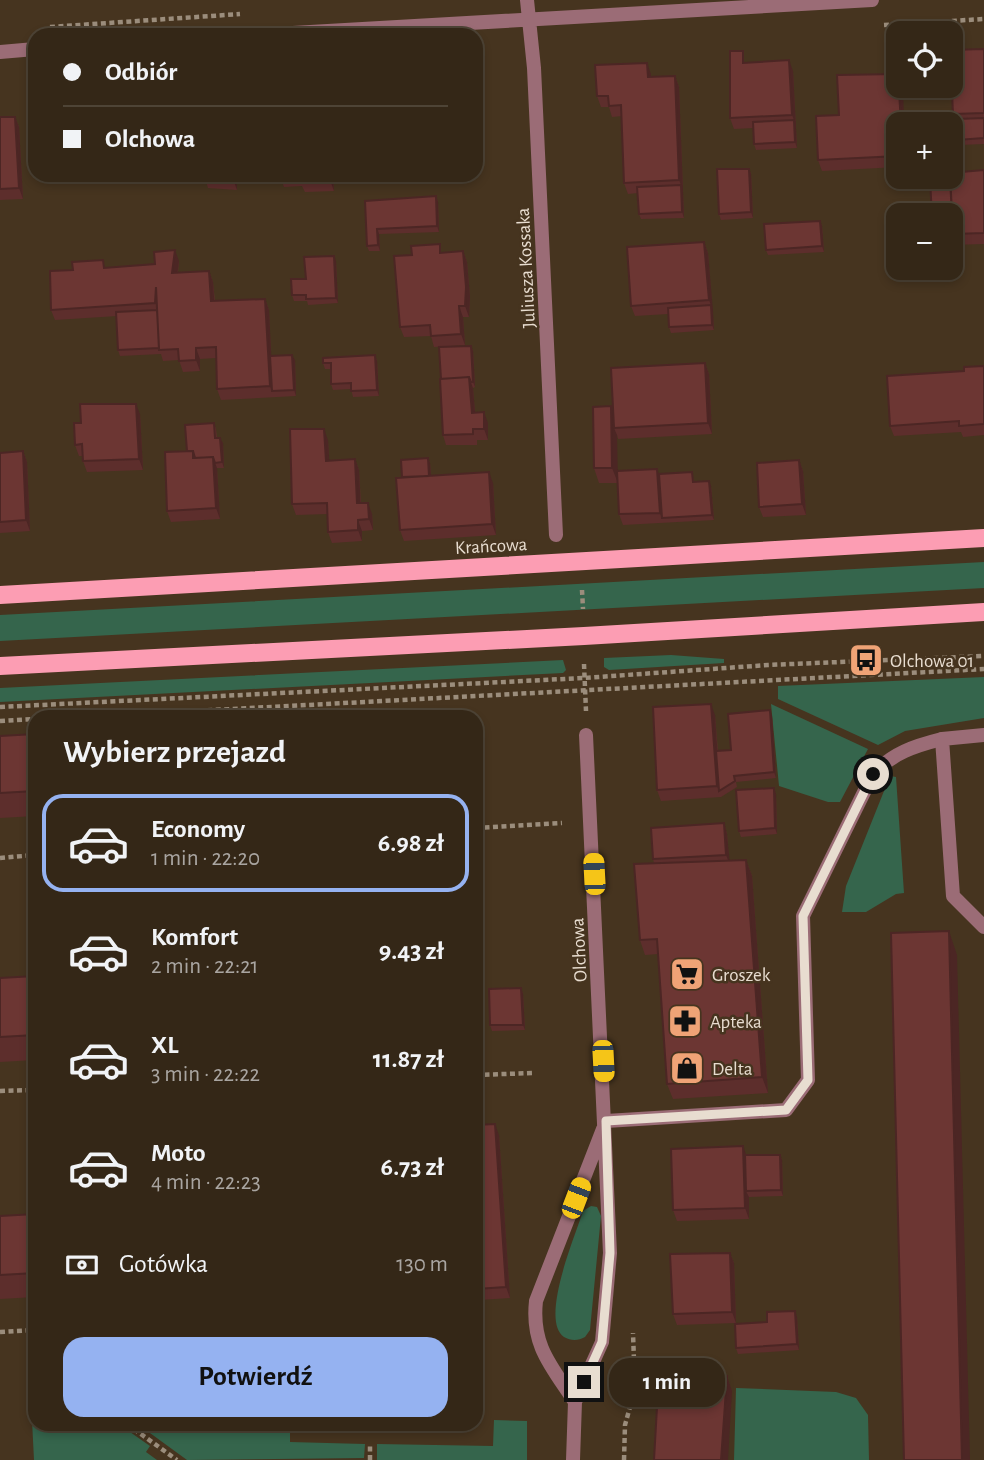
<!DOCTYPE html>
<html lang="pl">
<head>
<meta charset="utf-8">
<style>
  :root { --surface:#342717; --page:#3c2f20; --text:#f1f3f6; --muted:#a9a5a1; --line:#4e4436; --accent:#95b2f1 }
  body { margin:0; font-family:"Alegreya Sans",sans-serif; background:var(--page); color:var(--text); height:100vh; display:flex; flex-direction:column; font-size:26px; white-space:nowrap }
  * { box-sizing:border-box; margin:0 }
  p { font-size:23px; color:var(--muted) }
  .icon { flex:none; width:38px; height:38px; fill:none; stroke:currentColor; stroke-width:2; stroke-linecap:round; stroke-linejoin:round }
  .map { position:relative; flex:1; overflow:hidden }
  .details { position:absolute; left:28px; top:710px; width:455px; height:721px; display:flex; flex-direction:column; background:var(--surface); border-radius:21px; box-shadow:0 4px 10px #0003,0 0 0 2px var(--line) }
  .details>* { flex:none }
  .banner { position:absolute; left:28px; top:28px; width:455px; height:154px; border-radius:21px; box-shadow:0 4px 10px #0003,0 0 0 2px var(--line); display:grid; align-content:center; height:154px; padding:0 35px; background:var(--surface) }
  .controls { position:absolute; left:886px; top:21px; display:grid; gap:14px }
  .controls a { display:grid; place-items:center; width:77px; height:77px; border-radius:14px; background:var(--surface); box-shadow:0 4px 10px #0003,0 0 0 2px var(--line); font-size:35px }
  .end { position:absolute; width:32px; height:32px; margin:-16px; border:9px solid #e8ddd0; background:#111; box-shadow:0 0 0 4px #111 }
  .from { border-radius:50% }
  .bubble { position:absolute; height:49px; border-radius:21px; background:var(--surface); box-shadow:0 4px 10px #0003,0 0 0 2px var(--line); font-size:23px; font-weight:700; line-height:49px; text-align:center }
  .car { position:absolute; width:21px; height:42px; margin:-21px -10px; border-radius:9px; box-shadow:0 0 5px 2px #0007; background:linear-gradient(#f5c518 24%,#345 0 40%,#f5c518 0 76%,#345 0 86%,#f5c518 0) }
  .banner b { display:flex; align-items:center; gap:24px; height:66px; font-size:26px }
  .banner b+b { border-top:2px solid var(--line) }
  .banner i { width:18px; height:18px; background:var(--text) }
  ul { padding:0; list-style:none }
  li { display:flex; align-items:center; gap:21px; height:98px; margin:0 14px 10px; padding:0 21px; border:4px solid transparent; border-radius:21px }
  li div { flex:1 }
  li b { display:block; font-size:26px }
  li em { font-style:normal; font-weight:700 }
  li.on { border-color:var(--accent) }
  li>.icon { width:63px; height:63px; stroke-width:1.5 }
  h2 { padding:0 35px; font-size:32px; line-height:84px }
  .pay { display:flex; align-items:center; gap:18px; height:77px; padding:0 35px; font-size:26px }
  .pay p { margin-inline-start:auto }
  .action { display:flex; gap:14px; margin-top:auto; padding:14px 35px }
  .action a { flex:1; height:80px; border-radius:21px; background:var(--accent); color:#111; font-size:28px; font-weight:700; line-height:80px; text-align:center }
  .map>svg:first-child { display:block }
</style>
</head>
<body>
<div class="map">
<svg width="984" height="1460" viewBox="0 0 984 1460">
  <rect width="100%" height="100%" fill="#46341f"/>
  <!-- green -->
  <path fill="#35654c" d="M984 562V588L0 641V615Z
    M671 655 724 659V663L609 670 604 667V658Z
    M563 660 566 670 563 673 0 702V688Z
    M984 677V718L905 731 878 745 778 699V686Z
    M771 704 868 749 840 802H828L779 786Z
    M890 776 896 777 904 893 896 894 866 912H842L846 886Z
    M591 1206 597 1207 601 1216 590 1330 585 1337C578 1341 571 1341 564 1337 539 1320 576 1234 583 1211Z
    M29 1361 35 1365V1424L120 1425 150 1446 146 1452 157 1460H34Z
    M736 1388 836 1392 856 1398 868 1415 869 1460H734Z
    M494 1420 527 1421V1460H377V1444L493 1446Z
    M139 1425H290V1442L365 1444 364 1458 187 1460Z"/>
  <g fill="none" stroke-linecap="round" stroke-linejoin="round">
    <!-- path -->
    <path stroke="#9b8d7c" stroke-width="4.5" stroke-dasharray="5 3.5" stroke-linecap="butt" d="M884 25 984 19
      M50 27 240 14
      M582 590 583 609
      M584 664 586 711
      M0 707 584 678 768 665 984 656
      M63 718 984 669
      M0 721 35 719
      M476 828 562 823
      M0 858 35 855
      M476 1075 533 1073
      M0 1091 35 1090
      M28 1330 30 1355 35 1359
      M0 1332 35 1330
      M127 1424 177 1460
      M370 1460V1444
      M624 1460 625 1425 635 1389 633 1333"/>
    <!-- lane -->
    <path stroke="#9b6c76" stroke-width="14" d="M606 1121 786 1110 808 1080 803 916 873 774C893 753 914 746 942 739"/>
    <!-- street -->
    <path stroke="#9b6c76" stroke-width="14" d="M527 0 534 68 556 535
      M258 35 872 0
      M0 52 35 49
      M984 735 942 739 953 896 984 927
      M575 1402C552 1367 531 1346 536 1301L603 1129
      M573 1460 575 1402 602 1342 610 1253 586 735"/>
    <!-- primary -->
    <path stroke="#fc9db3" stroke-width="18" d="M0 595 984 538
      M0 666 584 636 984 612"/>
  </g>
  <!-- wall -->
  <path fill="#5d2e2c" d="M984 49V144L959 145 957 140V124L953 114Z
    M747 63 793 71 797 148 756 150 754 144 753 128 734 129 730 118Z
    M651 74V77L675 76 679 87 684 218 641 219 639 214 638 193 628 194 624 183 622 116 612 117 609 107H601L597 96Z
    M0 117H15L19 127 23 199 0 200Z
    M898 124V167L822 171 818 160Z
    M749 169 751 174 753 218 721 220 719 214Z
    M984 170V244L950 245V179Z
    M180 175H237V190L208 188 205 178 181 180Z
    M280 175H333L334 191 305 192 302 186 284 187Z
    M436 196 438 202 439 232 379 234 380 251H369L367 246 365 201Z
    M820 221 822 226 824 252 768 255 766 250Z
    M704 242 708 253 714 330 671 333 669 327 668 314 635 316 631 306Z
    M463 251 467 262 470 297 469 317H463L465 345 434 347 431 336 404 337 400 327 443 253Z
    M179 261 178 273 209 271 213 282 215 301 265 299 269 310 271 356 295 360 296 396 221 400 217 389 216 358 200 359V371L183 372 179 360 163 361 161 354 120 356 118 350 117 316 55 320 51 310 106 268Z
    M336 261 338 303 308 305 307 301H294L292 295 306 279Z
    M471 346 473 351 475 387 473 388 475 413 488 423V440H477V445H446L443 435 441 379Z
    M375 355 377 361 379 396 353 397 351 389 333 390 331 384V369H325L323 363Z
    M705 363 709 374 712 434 618 439 617 435V471L659 474 692 472 694 482 711 486 714 520 623 525 619 514 618 483H599L594 468 614 414Z
    M984 366V435L963 437 961 432 894 436 890 426 964 371Z
    M140 414 143 470 87 472 83 461V456H79L75 445Z
    M214 423 216 429 217 438 223 443 224 468H217L220 519 171 522 167 511 187 451Z
    M328 440 329 460 355 459 359 470 361 503 372 514 373 530 362 531V541L332 543 328 532V514L296 515 292 504Z
    M23 451 27 462 30 531 0 533V453Z
    M428 458 430 463 431 476 493 483 496 535 404 541 400 530 402 477Z
    M799 460 803 471 806 515 763 517 759 507Z
    M715 715 718 751 731 750 772 716 776 778 736 782 737 787 721 797 661 801 657 790Z
    M35 734V816L0 818V736Z
    M776 794 777 834 741 837 739 831Z
    M724 823 727 834 729 861 746 860 752 876 768 1093 673 1099 667 1084 658 954 645 955 640 940 654 863 653 859Z
    M35 976V1060L0 1062V978Z
    M521 988 523 994 525 1030 492 1031 490 1025Z
    M476 1125 499 1135 510 1298 479 1300 476 1293Z
    M747 1155H780L782 1160 783 1196 749 1197V1219L677 1221 673 1210Z
    M35 1214V1297L0 1299V1216Z
    M730 1253 734 1263 736 1323 677 1325 673 1314Z
    M797 1317 799 1350 738 1354 736 1348 767 1322Z"/>
  <!-- shaded-wall -->
  <path fill="#4c2624" d="M789 60 793 71 797 148 795 142 794 120 792 115Z
    M647 63 651 74V88L648 77Z
    M675 76 679 87 684 218 682 212 681 185 679 180Z
    M899 86H903L904 124H901Z
    M15 117 19 127 23 199 19 188Z
    M749 169 751 174 753 218 751 212Z
    M233 175H237V190L233 179Z
    M330 175H333L334 191 330 180Z
    M436 196 438 202 439 232 437 226Z
    M820 221 822 226 824 252 822 246Z
    M377 229 379 234 380 251 378 245Z
    M704 242 708 253 713 311 709 300Z
    M175 250 179 261 176 284 172 273Z
    M463 251 467 262 470 297 469 317 465 306Z
    M334 256 336 261 338 303 336 298Z
    M209 271 213 282 215 312 211 301Z
    M265 299 269 310 273 391H272L270 386Z
    M711 305 713 311 714 330 712 325Z
    M459 306 463 317 465 345 461 334Z
    M471 346 473 351 475 387 473 382Z
    M196 348 200 359V371L196 360Z
    M292 355 295 360 296 396 294 390Z
    M375 355 377 361 379 396 377 390Z
    M705 363 709 374 712 434 708 423Z
    M469 377 473 388 476 424 472 413Z
    M136 404 140 414 143 470 139 459Z
    M611 406 616 422 614 428 617 435 618 483 612 468Z
    M484 412 488 423V440L484 429Z
    M324 429 328 440 330 471 326 461Z
    M220 438 223 443 224 468 222 462Z
    M23 451 27 462 30 531 26 520Z
    M213 457 217 468 220 519 216 508Z
    M428 458 430 463 432 487 430 481Z
    M355 459 359 470 361 514 357 503Z
    M799 460 803 471 806 515 802 504Z
    M657 469 661 480 662 518 660 513Z
    M489 472 493 483 496 535 492 524Z
    M709 481 711 486 714 520 712 515Z
    M368 503 372 514 373 530 369 519Z
    M358 520 362 531V541L358 530Z
    M711 704 715 715 720 790 719 791 717 786Z
    M770 710 772 716 776 778 774 772Z
    M774 788 776 794 777 834 775 828Z
    M724 823 727 834 730 865 726 855Z
    M746 860 752 876 768 1093 762 1077Z
    M949 931 957 955 970 1460H962Z
    M521 988 523 994 525 1030 523 1025Z
    M495 1124 499 1135 510 1298 506 1287Z
    M743 1146 747 1157 746 1191 749 1197V1219L745 1208Z
    M780 1155 782 1160 783 1196 781 1190Z
    M730 1253 734 1263 736 1323 732 1312Z
    M795 1311 797 1317 799 1350 797 1344Z
    M727 1376 732 1391 728 1460H721Z"/>
  <!-- building -->
  <path fill="#6c3633" stroke="#4c2624" stroke-width="2" d="M984 49V113L953 114 950 50Z
    M730 51H743V63L789 60 792 115 730 118Z
    M647 63 648 77 675 76 679 180 624 183 621 105 609 106 608 96H597L595 65Z
    M898 74 901 124H898V156L818 160 816 116 839 115 837 75Z
    M0 117H15L19 188 0 189Z
    M984 118V138L957 140V119Z
    M794 120 795 142 754 144 753 122Z
    M717 169H749L751 212 719 214Z
    M984 170V233L953 234 950 173Z
    M204 175H233V179L204 177Z
    M300 175H330V180L301 181Z
    M950 179 953 234 955 239H950V215H932L930 180Z
    M681 185 682 212 639 214 637 187Z
    M436 196 437 226 377 229 378 245 367 246 365 201Z
    M820 221 822 246 766 250 764 224Z
    M704 242 709 300 631 306 627 247Z
    M440 244V253L463 251 466 287 465 306H459L461 334 431 336 430 325 400 327 394 256 412 255 411 246Z
    M175 250 172 273 209 271 211 301 265 299 270 386 217 389 216 347 196 348V360L179 361 178 349 159 350 156 287 155 303 51 310 50 271 73 270 72 262 103 260 104 268 155 264 154 252Z
    M334 256 336 298 306 299V295H292L291 279H306L304 257Z
    M711 305 712 325 669 327 668 308Z
    M157 310 159 348 118 350 116 312Z
    M471 346 473 382H471L469 377 441 379 439 347Z
    M292 355 294 390 272 391 270 356Z
    M375 355 377 390 351 391V383L331 384V363H323V358Z
    M705 363 708 423 614 428 611 368Z
    M984 366V424L959 426V421L890 426 887 376 964 371V367Z
    M469 377 472 413 484 412V429H473V434L443 435 440 379Z
    M80 404H136L139 459 83 461 82 444 75 445 74 423H81Z
    M611 406 612 468H594L593 407Z
    M214 423 215 438H220L222 462 215 463 213 457 195 458 193 451H187L185 425Z
    M290 429H324L326 461 355 459 357 503H368L369 519 358 520V530L328 532 327 503 292 504Z
    M23 451 26 520 0 522V453Z
    M193 451V458L213 457 216 508 167 511 165 452Z
    M428 458 429 476 402 477 401 460Z
    M799 460 802 504 759 507 757 463Z
    M657 469 660 513 619 514 617 471Z
    M489 472 492 524 400 530 396 478Z
    M692 472 693 482 709 481 712 515 662 518 659 474Z
    M711 704 717 786 657 790 653 707Z
    M441 709V718H304Z
    M770 710 774 772 734 776 735 781 719 791 716 751 731 750 728 714Z
    M35 734V791L0 793V736Z
    M774 788 775 828 739 831 736 790Z
    M724 823 726 855 653 859 651 828Z
    M746 860 762 1077 667 1084 657 939 640 940 634 864Z
    M949 931 962 1460H904L891 933Z
    M35 976V1035L0 1037V978Z
    M521 988 523 1025H490L489 989Z
    M495 1124 506 1287 476 1289V1125Z
    M743 1146 745 1208 673 1210 671 1149Z
    M745 1155H780L781 1190 746 1191Z
    M35 1214V1273L0 1275V1216Z
    M730 1253 732 1312 673 1314 670 1254Z
    M795 1311 797 1344 736 1348 735 1324 767 1322V1312Z
    M659 1372 727 1376 721 1460H654Z"/>
  <g fill="none" stroke-linecap="round" stroke-linejoin="round">
    <!-- route -->
    <path stroke="#e8ddd0" stroke-width="9" d="M584 1382 602 1342 610 1253 606 1121 786 1110 808 1080 803 916 873 774"/>
  </g>
  <!-- icons -->
  <defs>
    <g id="bus-square" transform="scale(1.75)"><rect x="-9" y="-9" width="18" height="18" rx="4" fill="#efa376" stroke="#46341f"/><path d="M-5-6H5V4H4V6H2V4H-2V6H-4V4H-5ZM-3.5-4V0h7V-4ZM-3.5 1.2v1.5H-2V1.2ZM2 1.2v1.5H3.5V1.2Z" fill="#111"/></g>
    <g id="supermarket-square" transform="scale(1.75)"><rect x="-9" y="-9" width="18" height="18" rx="4" fill="#efa376" stroke="#46341f"/><path d="M-6-5.5h2.5l.6 2H6L4.5 2H-2.5L-4.4-4H-6ZM-1.5 3.2a1.3 1.3 0 1 0 .1 0ZM3 3.2a1.3 1.3 0 1 0 .1 0Z" fill="#111"/></g>
    <g id="pharmacy-square" transform="scale(1.75)"><rect x="-9" y="-9" width="18" height="18" rx="4" fill="#efa376" stroke="#46341f"/><path d="M-2-6h4v4h4v4h-4v4h-4v-4h-4v-4h4Z" fill="#111"/></g>
    <g id="shop-square" transform="scale(1.75)"><rect x="-9" y="-9" width="18" height="18" rx="4" fill="#efa376" stroke="#46341f"/><path d="M-5-2.5h2.3a2.7 3.5 0 0 1 5.4 0H5L5.5 6h-11ZM-1.5-2.5h3a1.5 2.3 0 0 0-3 0Z" fill="#111"/></g>
  </defs>
  <g fill-rule="evenodd">
    <use href="#bus-square" x="866" y="660"/>
    <use href="#supermarket-square" x="687" y="974"/>
    <use href="#pharmacy-square" x="685" y="1021"/>
    <use href="#shop-square" x="687" y="1068"/>
  </g>
  <g text-anchor="middle" stroke-width="5" stroke-linejoin="round" paint-order="stroke">
    <!-- street labels -->
    <g font-size="19" fill="#e8ddd0" stroke="#46341f">
      <text transform="translate(525 268) rotate(-93)" y="7">Juliusza Kossaka</text>
      <text transform="translate(491 545) rotate(-3)" y="7">Krańcowa</text>
      <text transform="translate(578 950) rotate(-93)" y="7">Olchowa</text>
    </g>
    <!-- poi labels -->
    <g font-size="19" fill="#e8ddd0" stroke="#46341f" text-anchor="start">
      <text x="890" y="667">Olchowa 01</text>
      <text x="712" y="981">Groszek</text>
      <text x="710" y="1028">Apteka</text>
      <text x="712" y="1075">Delta</text>
    </g>
  </g>
</svg>
<div class="controls">
<a><svg class="icon" aria-label="locate" viewBox="0 0 24 24"><circle cx="12" cy="12" r="6"/><path d="M12 2v4M12 18v4M2 12h4M18 12h4"/></svg></a>
<a>+</a>
<a>−</a>
</div>
<i class="end from" style="left:873px;top:774px"></i>
<i class="end" style="left:584px;top:1382px"></i>
<div class="bubble" style="left:609px;top:1358px;width:116px">1 min</div>
<i class="car" style="left:594px;top:874px;rotate:357deg"></i>
<i class="car" style="left:603px;top:1061px;rotate:177deg"></i>
<i class="car" style="left:576px;top:1198px;rotate:21deg"></i>
<div class="banner">
<b><i class="from"></i>Odbiór</b>
<b><i></i>Olchowa</b>
</div>
<section class="details">
<h2>Wybierz przejazd</h2>
<ul>
<li class="on"><svg class="icon" aria-label="car" viewBox="0 0 24 24"><path d="M5 17H2v-5l4-1 3-4h7l3 4 3 1v5h-3M9 17h6M6 11h13"/><circle cx="7" cy="17" r="2"/><circle cx="17" cy="17" r="2"/></svg><div><b>Economy</b><p>1 min · 22:20</p></div><em>6.98 zł</em></li>
<li><svg class="icon" aria-label="car" viewBox="0 0 24 24"><path d="M5 17H2v-5l4-1 3-4h7l3 4 3 1v5h-3M9 17h6M6 11h13"/><circle cx="7" cy="17" r="2"/><circle cx="17" cy="17" r="2"/></svg><div><b>Komfort</b><p>2 min · 22:21</p></div><em>9.43 zł</em></li>
<li><svg class="icon" aria-label="car" viewBox="0 0 24 24"><path d="M5 17H2v-5l4-1 3-4h7l3 4 3 1v5h-3M9 17h6M6 11h13"/><circle cx="7" cy="17" r="2"/><circle cx="17" cy="17" r="2"/></svg><div><b>XL</b><p>3 min · 22:22</p></div><em>11.87 zł</em></li>
<li><svg class="icon" aria-label="car" viewBox="0 0 24 24"><path d="M5 17H2v-5l4-1 3-4h7l3 4 3 1v5h-3M9 17h6M6 11h13"/><circle cx="7" cy="17" r="2"/><circle cx="17" cy="17" r="2"/></svg><div><b>Moto</b><p>4 min · 22:23</p></div><em>6.73 zł</em></li>
</ul>
<div class="pay"><svg class="icon" aria-label="cash" viewBox="0 0 24 24"><path d="M3 7h18v10H3z"/><circle cx="12" cy="12" r="2"/></svg>Gotówka<p>130 m</p></div>
<div class="action"><a>Potwierdź</a></div>
</section>
</div>
</body>
</html>
